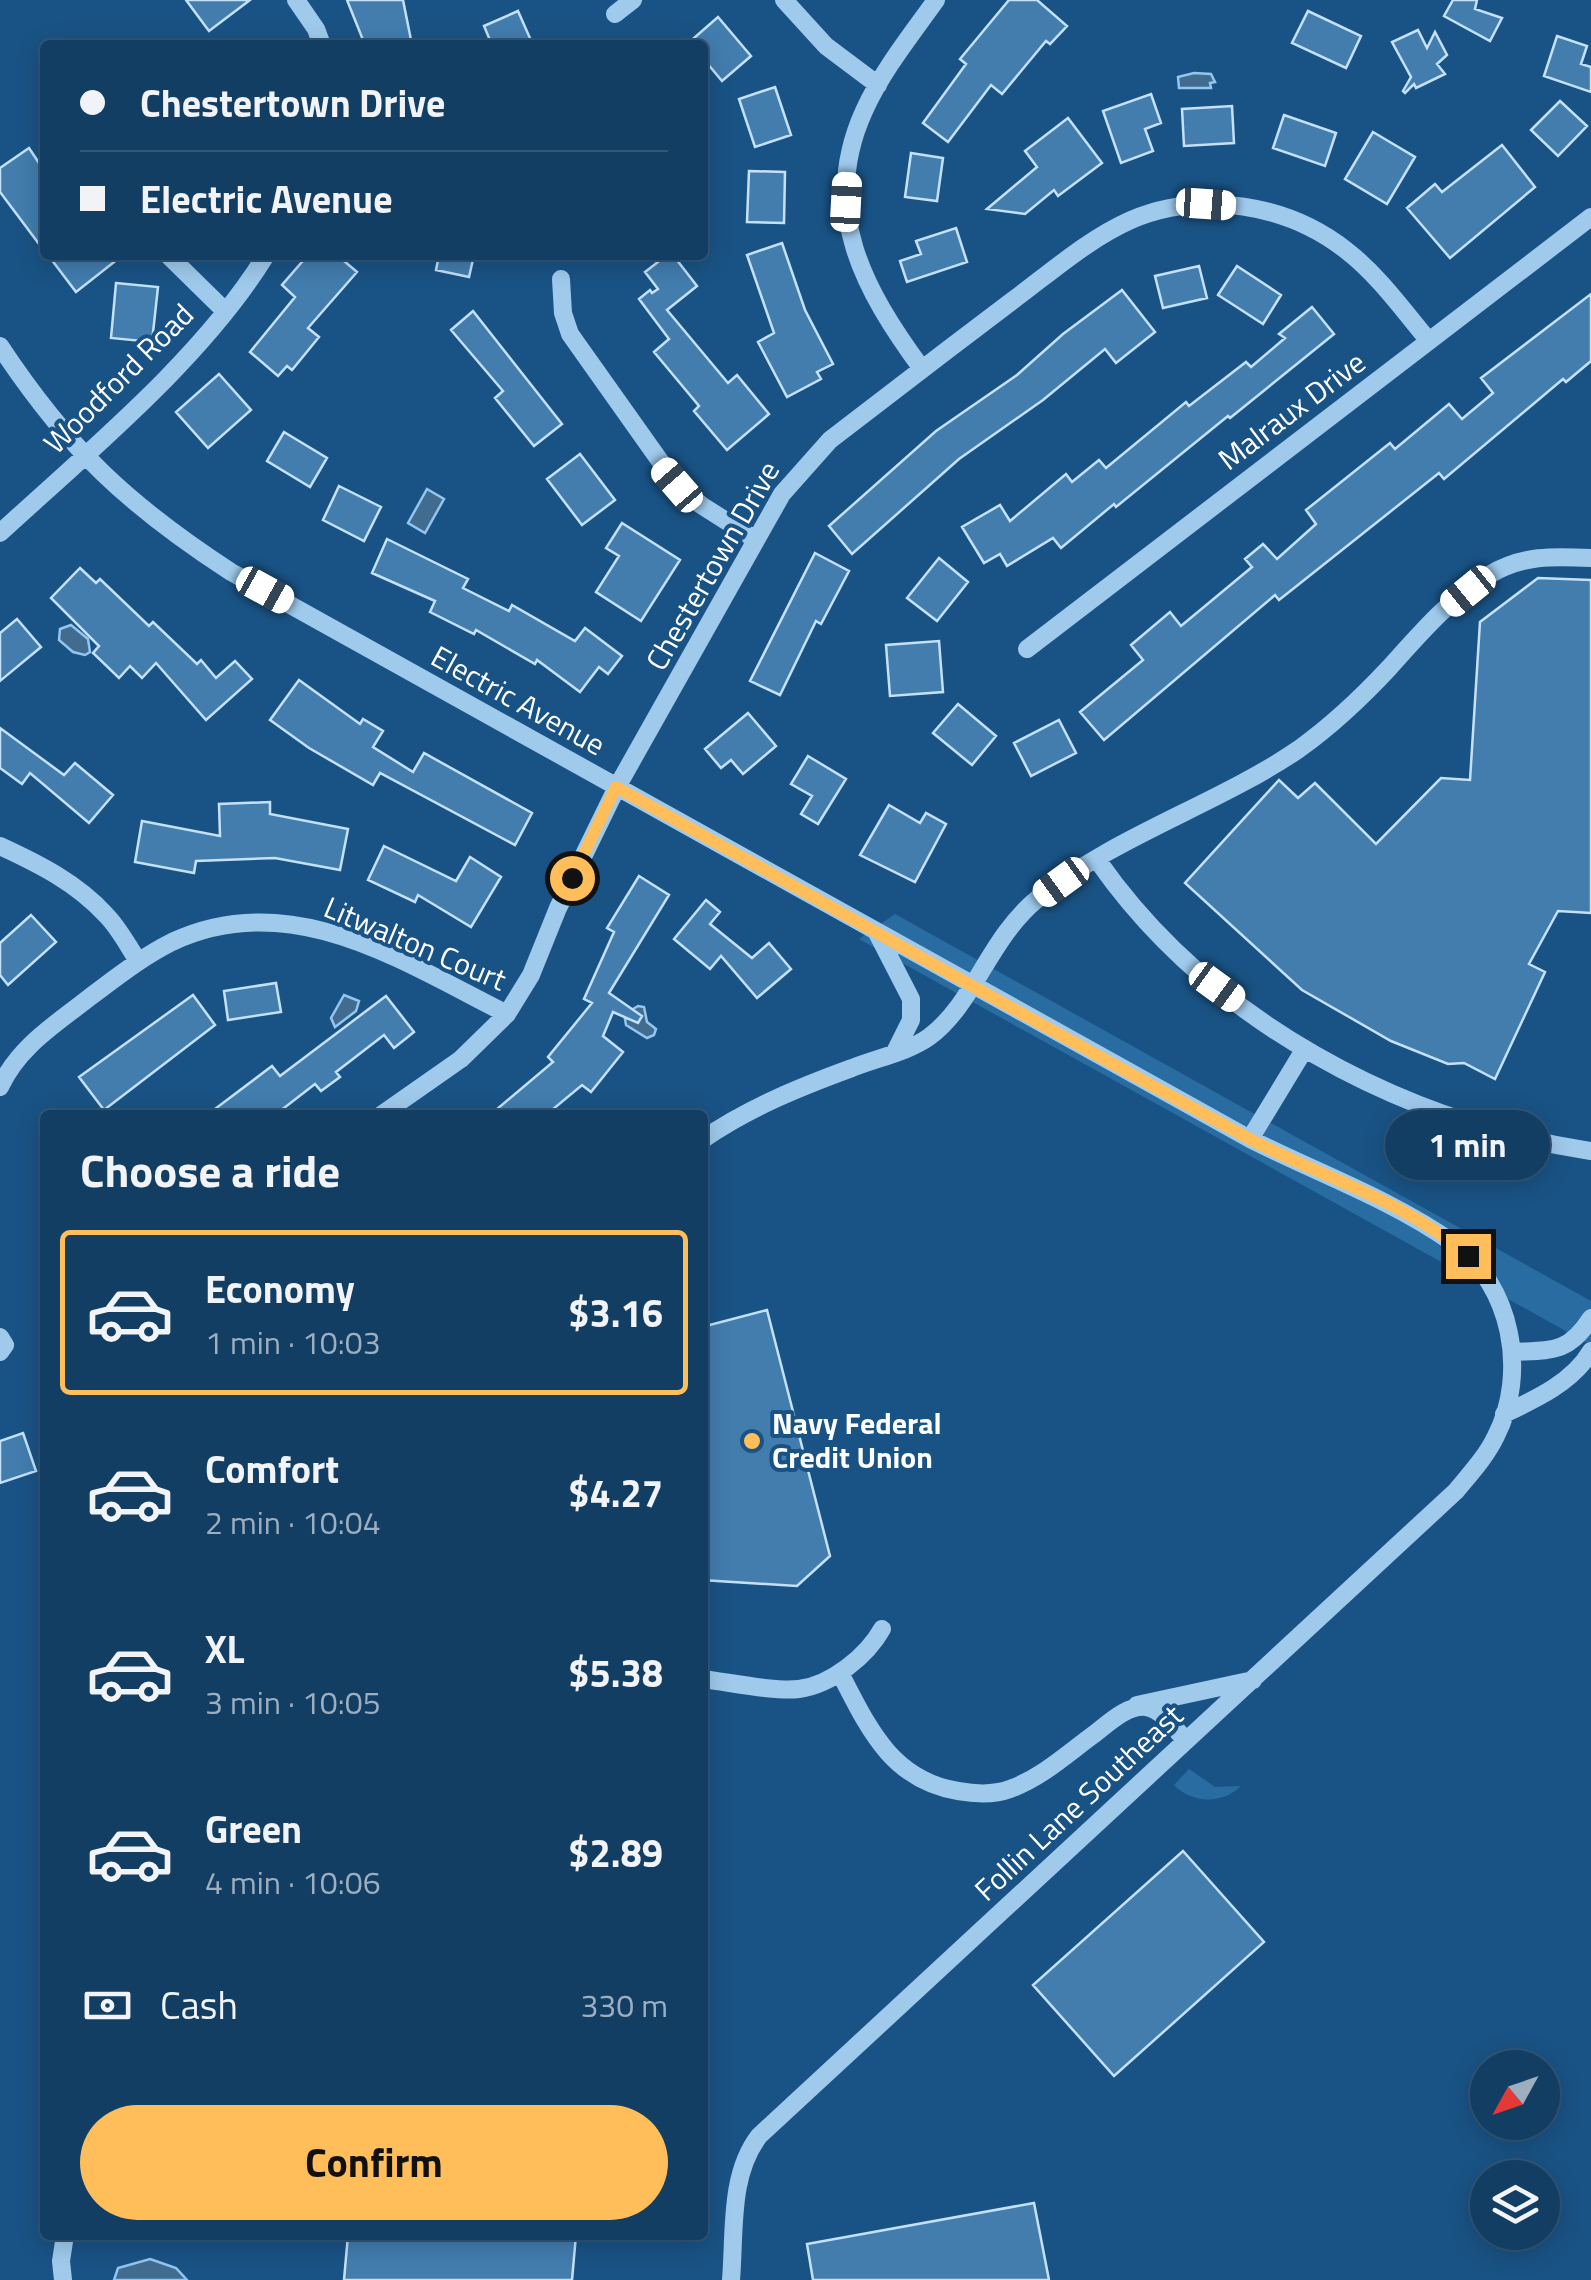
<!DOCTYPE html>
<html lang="en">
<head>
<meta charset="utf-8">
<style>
  :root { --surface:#133e64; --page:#20496d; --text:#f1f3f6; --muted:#9daebf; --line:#325778; --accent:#ffbe5a }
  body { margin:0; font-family:"Titillium Web",sans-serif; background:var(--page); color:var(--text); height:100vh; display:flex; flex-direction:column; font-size:38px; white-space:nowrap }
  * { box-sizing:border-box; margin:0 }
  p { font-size:32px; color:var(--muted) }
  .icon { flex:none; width:55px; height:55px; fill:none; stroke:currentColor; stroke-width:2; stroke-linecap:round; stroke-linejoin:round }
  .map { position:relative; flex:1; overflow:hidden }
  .panel { position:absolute; left:40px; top:1110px; width:668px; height:1130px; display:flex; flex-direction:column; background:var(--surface); border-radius:10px; box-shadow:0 5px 25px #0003,0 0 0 2px var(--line) }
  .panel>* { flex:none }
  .top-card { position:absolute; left:40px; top:40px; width:668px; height:220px; border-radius:10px; box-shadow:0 5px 25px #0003,0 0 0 2px var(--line); display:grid; align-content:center; height:220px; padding:0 40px; background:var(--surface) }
  .needle { width:65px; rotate:230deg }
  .fabs { position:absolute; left:1470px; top:2050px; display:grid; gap:20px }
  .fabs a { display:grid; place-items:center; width:90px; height:90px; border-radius:50%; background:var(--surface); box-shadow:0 5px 25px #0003,0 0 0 2px var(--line); font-size:50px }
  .end { position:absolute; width:45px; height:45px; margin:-22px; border:12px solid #ffbe5a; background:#111; box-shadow:0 0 0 5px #111 }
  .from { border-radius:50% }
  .bubble { position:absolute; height:70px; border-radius:35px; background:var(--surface); box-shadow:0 5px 25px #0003,0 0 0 2px var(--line); font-size:32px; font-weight:700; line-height:70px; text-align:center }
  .car { position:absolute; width:30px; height:60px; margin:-30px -15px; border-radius:12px; box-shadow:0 0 8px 2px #0007; background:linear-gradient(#fff 24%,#345 0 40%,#fff 0 76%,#345 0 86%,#fff 0) }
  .top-card b { display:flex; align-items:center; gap:35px; height:95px; font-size:38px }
  .top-card b+b { border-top:2px solid var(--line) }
  .top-card i { width:25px; height:25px; background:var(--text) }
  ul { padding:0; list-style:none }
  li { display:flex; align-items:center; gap:30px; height:165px; margin:0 20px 15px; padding:0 20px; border:5px solid transparent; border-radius:10px }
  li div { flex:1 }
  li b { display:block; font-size:38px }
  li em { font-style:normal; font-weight:700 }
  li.on { border-color:var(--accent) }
  li>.icon { width:90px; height:90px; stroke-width:1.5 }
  h2 { padding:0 40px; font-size:45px; line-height:120px }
  .pay { display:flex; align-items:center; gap:25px; height:110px; padding:0 40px; font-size:38px }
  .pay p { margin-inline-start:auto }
  .primary-button { display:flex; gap:20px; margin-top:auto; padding:20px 40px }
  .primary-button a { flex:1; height:115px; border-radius:60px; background:var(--accent); color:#111; font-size:40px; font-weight:700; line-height:115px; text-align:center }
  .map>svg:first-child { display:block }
</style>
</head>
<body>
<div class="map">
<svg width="1591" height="2280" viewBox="0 0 1591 2280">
  <rect width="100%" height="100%" fill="#195385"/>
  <!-- green -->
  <path fill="#286ca2" d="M895 914 1591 1301V1345L859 939Z
    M1189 1769 1215 1787 1241 1786C1223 1804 1192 1804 1174 1785Z"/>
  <!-- water -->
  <path fill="#416c90" stroke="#92c6ee" stroke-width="2.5" d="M1194 73 1211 74 1215 82 1210 83 1211 88H1179L1178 77Z
    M427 489 444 499 425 533 408 523Z
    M71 625 88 639 90 652 85 655 73 652 59 640 60 629Z
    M344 995 359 1001 356 1011 335 1027 331 1018Z
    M638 1006 644 1007 647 1022 656 1029 654 1035 647 1038 626 1025 625 1019 631 1018 633 1009Z
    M150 2259 176 2268 187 2280H114L118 2268Z"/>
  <!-- building -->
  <path fill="#427dae" stroke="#c4e1f9" stroke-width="2.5" d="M186 0H250L209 31Z
    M347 0H403L412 45H365Z
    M1009 0H1037L1067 26 1050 44 1046 41 1002 94 991 85 948 142 923 123 966 64 960 59Z
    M1453 0H1477L1475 9 1502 18 1490 41 1444 16Z
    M518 11 533 45H492L484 26Z
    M1308 11 1361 36 1346 68 1292 43Z
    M718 17 751 56 722 81 702 57V45H686Z
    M1418 30 1427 48 1435 32 1447 55 1437 64 1445 74 1416 88 1414 84 1405 93 1403 91 1411 77 1392 42Z
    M1557 36 1587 46 1581 64 1591 67V92L1544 76Z
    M775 87 791 135 755 147 739 99Z
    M1151 94 1161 123 1145 129 1153 151 1121 163 1103 111Z
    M1560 101 1587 126 1558 156 1531 130Z
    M1232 106 1234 143 1184 146 1182 109Z
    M1284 115 1336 133 1325 166 1273 148Z
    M1068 118 1102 163 1058 196 1054 190 1025 214 987 209 1037 167 1025 151Z
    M1373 132 1415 157 1387 204 1345 179Z
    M1502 145 1535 187 1450 258 1407 208 1435 184 1442 192Z
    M29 148 45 172V252L0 192V168Z
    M911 153 943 158 937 201 905 197Z
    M749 171 785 172 784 223 747 222Z
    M956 228 967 262 907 282 900 261 921 254 916 241Z
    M782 243 805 310 833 364 817 372 821 379 787 397 758 342 774 333 747 255Z
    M48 255H123L76 292Z
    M308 255H337L357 272 308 328 319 337 292 370 287 366 278 376 250 352 295 297 282 285Z
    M439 255H474L469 277 436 270Z
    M667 255H673L697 286 667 310 728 383 737 375 769 414 727 450 694 411 699 406 654 352 669 339 639 299 650 290 652 293 658 289 645 272Z
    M1199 266 1207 298 1163 308 1155 276Z
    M1237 266 1281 295 1263 324 1218 295Z
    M116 283 158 287 152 342 111 338Z
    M1122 290 1155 332 1116 363 1105 349 1043 400 959 459 852 554 829 526 936 431 1017 375 1063 334Z
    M1591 294V361L1566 382 1563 379 1444 479 1439 473 1279 600 1275 595 1104 740 1080 712 1143 660 1131 645 1170 612 1181 626 1252 567 1245 559 1263 544 1277 559 1316 524 1306 510 1390 443 1395 449 1449 404 1462 419 1493 393 1481 378Z
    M1312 307 1334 334 1230 418 1228 416 1116 507 1114 504 1061 548 1053 538 1007 566 1000 554 984 563 962 527 1000 505 1010 521 1066 474 1072 482 1099 460 1106 468 1186 402 1189 406 1246 362 1251 367 1285 338 1279 334Z
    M473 311 562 424 534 446 495 398 503 391 451 330Z
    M219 374 251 410 208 448 176 412Z
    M284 432 327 458 310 487 267 461Z
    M580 454 615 500 582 525 547 479Z
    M339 486 381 507 364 541 323 520Z
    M622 523 680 560 641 621 596 592 619 556 606 548Z
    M387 539 468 579 463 588 509 611 512 605 575 641 585 628 622 656 608 674 599 667 580 692 537 660 535 664 476 630 474 634 430 612 435 601 372 573Z
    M815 553 849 571 821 624 816 621 780 695 750 681Z
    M939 558 968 582 937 621 907 598Z
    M80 568 96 583 100 579 149 626 153 622 197 664 201 660 216 678 235 661 252 679 206 720 156 663 142 678 130 666 119 678 93 653 99 646 51 598Z
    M1538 578 1591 580V913L1558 911 1529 964 1545 972 1495 1079 1464 1063 1448 1064 1391 1041 1302 990 1185 883 1279 780 1298 798 1315 783 1376 844 1441 778 1470 780 1480 622Z
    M17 619 41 647 0 681V633Z
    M939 641 943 692 890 696 886 645Z
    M299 680 360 724 363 719 383 731 373 747 413 772 424 753 532 813 515 845 380 773 373 785 309 748 270 720Z
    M958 704 996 736 972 765 933 733Z
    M748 713 776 746 743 774 731 760 721 768 705 749Z
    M1059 720 1076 753 1031 776 1014 743Z
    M0 728 64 775 75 763 113 795 89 823 30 773 22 784 0 768Z
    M808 756 846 779 818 824 801 814 812 796 791 784Z
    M270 802V814L348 829 340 870 275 858 196 861 194 873 135 862 142 821 220 836 219 804Z
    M889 805 920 823 926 813 946 824 915 882 860 855Z
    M384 846 456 881 470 857 501 877 471 927 418 895 415 902 368 880Z
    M639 876 669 895 609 993 642 1016 638 1023 613 1012 603 1036 623 1052 591 1092 582 1085 546 1115H490L553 1062 548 1057 592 1003 584 999 614 932 607 928Z
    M706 900 720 912 710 924 752 958 769 943 791 969 757 998 721 956 710 969 674 939Z
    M31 915 56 942 8 985 0 975V943Z
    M276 983 281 1012 228 1020 224 991Z
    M193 995 215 1025 104 1110 79 1077Z
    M386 996 414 1032 394 1048 384 1035 336 1072 340 1077 321 1091 315 1084 275 1115H207L272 1066 280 1076Z
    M767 1310 830 1556 797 1586 702 1580V1327Z
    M23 1433 36 1471 0 1483V1441Z
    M1183 1851 1264 1942 1114 2076 1033 1985Z
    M1034 2203 1049 2280H813L807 2244Z
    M348 2235H576L572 2280H344Z"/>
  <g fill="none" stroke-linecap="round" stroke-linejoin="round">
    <!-- minor -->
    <path stroke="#9fcaec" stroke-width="18" d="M296 0 316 29 322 45
      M784 0 826 46 878 85
      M615 14 633 0
      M168 255 225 311
      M561 279 563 313 570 334 677 485 701 505 756 540
      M0 346C68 449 128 505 231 572L1250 1139C1317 1173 1391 1199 1453 1243 1512 1285 1528 1373 1496 1436 1486 1457 1470 1474 1456 1491L759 2136C729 2175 735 2232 731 2280
      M922 369C864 290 819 210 864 111 882 71 911 35 936 0
      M0 533C89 451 203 358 266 255
      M1027 649 1591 217
      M0 846C39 864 77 883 106 915 119 928 128 946 138 961
      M1098 861C1209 1020 1401 1122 1591 1151
      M877 933 911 999V1020L895 1052
      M0 1087C19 1046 56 1024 90 997 117 977 142 957 172 942 291 886 403 962 507 1014
      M381 1115 461 1059 507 1014 531 975 558 908 617 787 782 494 830 440C891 393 951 347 1012 301 1050 273 1088 239 1131 220 1202 190 1288 204 1347 251 1379 276 1403 310 1429 341
      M1250 1139 1304 1050
      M702 1140C748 1108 800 1087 852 1068 877 1058 908 1052 929 1037 973 1005 989 939 1036 900 1112 837 1217 805 1299 749 1331 726 1362 697 1389 668 1419 635 1450 598 1489 575 1522 555 1553 556 1591 558
      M0 1337 5 1345 0 1352
      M1512 1352C1551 1350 1568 1354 1591 1318
      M1504 1414C1536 1399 1573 1382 1591 1351
      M840 1673C868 1727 891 1780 958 1791 975 1794 994 1795 1010 1789 1041 1778 1067 1754 1093 1735 1108 1724 1126 1705 1146 1707 1162 1709 1176 1730 1186 1741
      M702 1679C729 1682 774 1692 799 1689 831 1685 867 1656 882 1629
      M1137 1705 1253 1680
      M63 2280 61 2261 65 2235"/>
  </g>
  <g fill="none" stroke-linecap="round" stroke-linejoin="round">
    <!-- route -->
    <path stroke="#ffbe5a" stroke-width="12" d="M572 878 616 787C827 904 1036 1023 1248 1138 1320 1177 1407 1201 1468 1256"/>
  </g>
  <!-- markers -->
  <circle fill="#ffbe5a" stroke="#195385" stroke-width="4" cx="752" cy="1441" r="10"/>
  <g text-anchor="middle" stroke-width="8" stroke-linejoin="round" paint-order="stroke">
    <!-- street labels -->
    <g font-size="30" fill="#fff" stroke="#195385">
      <text transform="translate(119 379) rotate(-45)" y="10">Woodford Road</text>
      <text transform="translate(1292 411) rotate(-37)" y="10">Malraux Drive</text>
      <text transform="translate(713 566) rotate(-60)" y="10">Chestertown Drive</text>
      <text transform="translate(518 701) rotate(29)" y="10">Electric Avenue</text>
      <text transform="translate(415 944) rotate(23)" y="10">Litwalton Court</text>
      <text transform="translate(1079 1803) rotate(-43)" y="10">Follin Lane Southeast</text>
    </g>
    <!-- poi labels -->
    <g font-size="30" font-weight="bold" fill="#fff" stroke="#195385" text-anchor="start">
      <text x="772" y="1434">Navy Federal<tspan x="772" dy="34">Credit Union</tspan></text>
    </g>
  </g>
</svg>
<div class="fabs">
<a><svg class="needle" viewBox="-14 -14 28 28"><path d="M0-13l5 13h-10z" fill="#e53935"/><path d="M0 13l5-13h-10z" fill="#9daebf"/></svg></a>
<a><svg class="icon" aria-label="layers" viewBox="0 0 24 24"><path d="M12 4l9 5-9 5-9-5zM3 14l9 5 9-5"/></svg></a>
</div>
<i class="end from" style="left:572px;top:878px"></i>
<i class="end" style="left:1468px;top:1256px"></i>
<div class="bubble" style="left:1385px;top:1110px;width:165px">1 min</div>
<i class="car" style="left:846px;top:202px;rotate:3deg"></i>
<i class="car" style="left:1206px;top:204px;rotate:94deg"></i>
<i class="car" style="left:677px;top:485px;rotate:319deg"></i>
<i class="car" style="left:265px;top:590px;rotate:119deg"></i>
<i class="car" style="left:1468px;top:591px;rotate:231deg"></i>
<i class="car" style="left:1061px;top:882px;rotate:234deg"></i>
<i class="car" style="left:1217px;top:987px;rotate:126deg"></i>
<div class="top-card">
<b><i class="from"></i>Chestertown Drive</b>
<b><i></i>Electric Avenue</b>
</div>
<section class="panel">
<h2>Choose a ride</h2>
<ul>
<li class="on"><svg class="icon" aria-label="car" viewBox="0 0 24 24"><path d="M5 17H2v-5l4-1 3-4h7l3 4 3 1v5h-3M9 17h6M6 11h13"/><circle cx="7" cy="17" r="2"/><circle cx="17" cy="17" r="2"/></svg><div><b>Economy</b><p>1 min · 10:03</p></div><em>$3.16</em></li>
<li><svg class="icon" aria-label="car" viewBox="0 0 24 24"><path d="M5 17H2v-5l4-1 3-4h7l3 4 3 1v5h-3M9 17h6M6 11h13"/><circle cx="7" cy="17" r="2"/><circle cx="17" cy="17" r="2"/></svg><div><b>Comfort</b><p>2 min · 10:04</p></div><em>$4.27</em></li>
<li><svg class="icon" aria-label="car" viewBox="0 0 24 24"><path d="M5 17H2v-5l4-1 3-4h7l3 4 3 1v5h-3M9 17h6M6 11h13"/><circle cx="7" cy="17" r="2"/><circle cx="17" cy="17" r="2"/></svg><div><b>XL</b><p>3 min · 10:05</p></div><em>$5.38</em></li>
<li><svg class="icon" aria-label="car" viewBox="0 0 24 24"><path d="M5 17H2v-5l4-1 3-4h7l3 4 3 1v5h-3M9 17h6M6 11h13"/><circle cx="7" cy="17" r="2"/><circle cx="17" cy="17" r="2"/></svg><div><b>Green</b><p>4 min · 10:06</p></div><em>$2.89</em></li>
</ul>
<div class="pay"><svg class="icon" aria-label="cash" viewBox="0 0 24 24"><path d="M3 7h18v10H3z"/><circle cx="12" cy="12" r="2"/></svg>Cash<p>330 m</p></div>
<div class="primary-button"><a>Confirm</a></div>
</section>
</div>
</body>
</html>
